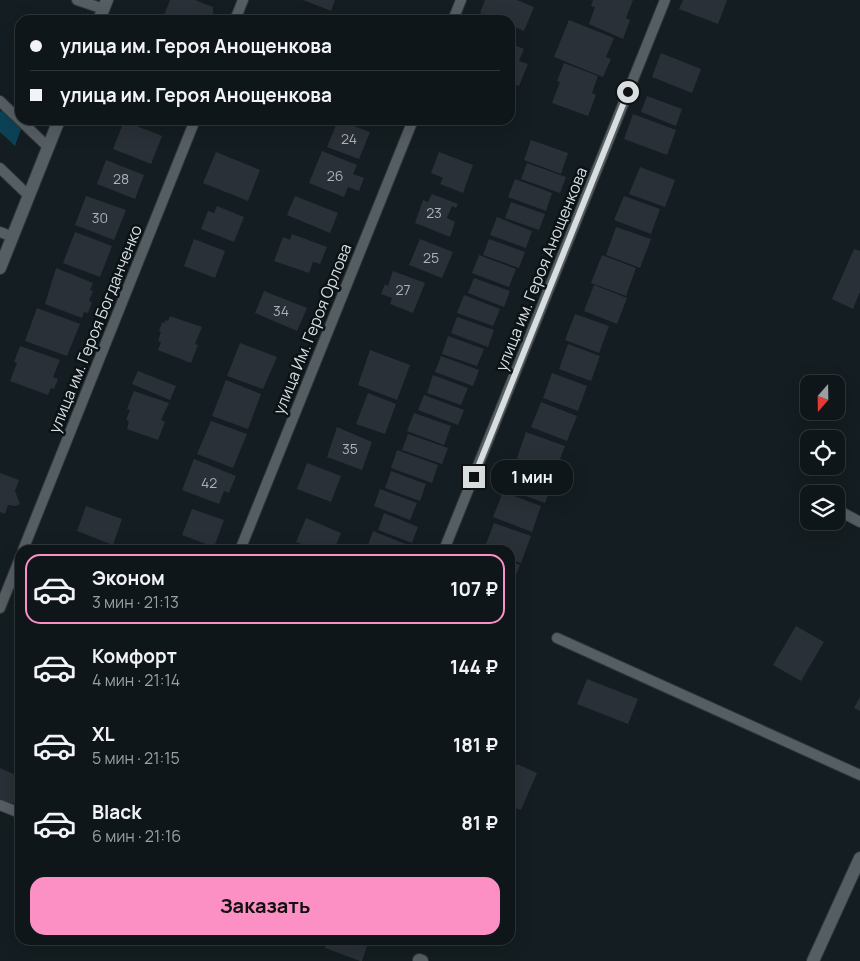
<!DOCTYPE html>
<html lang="ru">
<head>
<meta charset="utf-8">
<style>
  :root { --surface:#0f1619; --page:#1d2326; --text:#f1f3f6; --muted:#9b9fa2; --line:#2f3538; --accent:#fc8fc3 }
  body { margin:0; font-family:Manrope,sans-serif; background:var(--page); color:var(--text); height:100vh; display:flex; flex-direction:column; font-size:19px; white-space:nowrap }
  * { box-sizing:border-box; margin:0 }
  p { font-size:16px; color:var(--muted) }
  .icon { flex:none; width:28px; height:28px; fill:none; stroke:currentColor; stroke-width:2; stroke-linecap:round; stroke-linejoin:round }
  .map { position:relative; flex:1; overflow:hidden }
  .panel { position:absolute; left:15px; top:545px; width:500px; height:400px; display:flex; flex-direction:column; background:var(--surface); border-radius:15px; box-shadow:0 5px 20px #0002,0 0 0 1px var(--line) }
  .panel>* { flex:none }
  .hud { position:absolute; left:15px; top:15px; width:500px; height:110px; border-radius:15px; box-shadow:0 5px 20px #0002,0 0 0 1px var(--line); display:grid; align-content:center; height:110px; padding:0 15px; background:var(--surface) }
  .needle { width:32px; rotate:200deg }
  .tools { position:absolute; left:800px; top:375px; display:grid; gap:10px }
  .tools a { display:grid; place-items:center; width:45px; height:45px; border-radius:10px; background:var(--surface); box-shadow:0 5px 20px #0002,0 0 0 1px var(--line); font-size:25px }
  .end { position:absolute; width:22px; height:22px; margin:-11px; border:6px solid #d8dde0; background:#111; box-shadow:0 0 0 2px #111 }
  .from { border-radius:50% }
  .bubble { position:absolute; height:35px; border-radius:15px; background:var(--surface); box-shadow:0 5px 20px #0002,0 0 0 1px var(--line); font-size:16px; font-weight:700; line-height:35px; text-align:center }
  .hud b { display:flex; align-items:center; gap:18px; height:48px; font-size:19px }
  .hud b+b { border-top:1px solid var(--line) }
  .hud i { width:12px; height:12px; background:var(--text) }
  ul { padding:9px 0 0; list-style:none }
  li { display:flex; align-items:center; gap:15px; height:70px; margin:0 10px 8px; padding:0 5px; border:2px solid transparent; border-radius:15px }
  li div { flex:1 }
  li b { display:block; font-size:19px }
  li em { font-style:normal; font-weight:700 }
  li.current { border-color:var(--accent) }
  li>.icon { width:45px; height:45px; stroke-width:1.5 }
  .cta { display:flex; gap:10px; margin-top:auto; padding:10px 15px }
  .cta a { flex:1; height:58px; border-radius:15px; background:var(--accent); color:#111; font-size:20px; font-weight:700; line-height:58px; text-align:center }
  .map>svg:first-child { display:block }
</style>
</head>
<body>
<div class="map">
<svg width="860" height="961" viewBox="0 0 860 961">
  <rect width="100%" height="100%" fill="#141d21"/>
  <!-- green -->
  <path fill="#0c4256" d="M2 110 21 129 15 146 0 132V112Z"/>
  <!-- building -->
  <path fill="#2a3037" d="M170 0H195L213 7V14L211 18 207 20H169L163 18Z
    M303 0H335L331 11Z
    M485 0H517L534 7 524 31 510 25V20H497L480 13Z
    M593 0H633L626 18 630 20 623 39 589 24 595 7 591 6Z
    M683 0H727L718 24 679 9Z
    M569 20 614 38 606 57 611 59 603 77 554 57Z
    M510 43 524 49 519 61 528 64 519 86 510 82Z
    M661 53 701 69 692 93 652 77Z
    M564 63 598 76 592 93 596 95 588 116 552 103 560 82 557 81Z
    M647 96 682 109 676 126 641 112Z
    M633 114 676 130 667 155 624 139Z
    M338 120 370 132 359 159 327 147Z
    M124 121 162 136 151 164 113 149Z
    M531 140 568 153 561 174 524 160Z
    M322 151 357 165 353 174 364 178 359 191 348 187 344 197 309 183Z
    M216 152 260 170 248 201 203 183Z
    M439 152 473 165 463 193 440 184 443 178 431 173Z
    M106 160 144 175 135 199 97 184Z
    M527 163 566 177 560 193 521 179Z
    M640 167 675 180 665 207 629 194Z
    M515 179 552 193 546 211 508 197Z
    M432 194 458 204 456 208 452 206 447 218 455 222 450 237 415 223 423 200 428 202Z
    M86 196 126 210 114 240 75 225Z
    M295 196 338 213 330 233 287 215Z
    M624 196 660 209 651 234 614 220Z
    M511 202 545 214 539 230 505 218Z
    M217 206 244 217 234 242 201 229 208 211 214 213Z
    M497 217 532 231 526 248 490 235Z
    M616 227 651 239 640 268 606 255Z
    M75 232 112 246 100 277 63 263Z
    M292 234 327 247 320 264 313 262 309 273 274 261 283 237 290 240Z
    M194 239 225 251 215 278 184 266Z
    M420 239 453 252 442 278 409 265Z
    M489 239 525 252 519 268 483 255Z
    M854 249 860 251V292L853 309 832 299Z
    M479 255 516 269 509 287 472 273Z
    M602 255 636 268 626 296 591 283Z
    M56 268 93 283 90 290 93 291 89 301 92 302 88 313 84 312 82 318 45 304Z
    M393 271 425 283 413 313 390 304 392 298 381 294 385 284 388 286Z
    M474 278 510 291 504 307 468 293Z
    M594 285 627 298 617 324 584 311Z
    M264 291 307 308 297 331 255 313Z
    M464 295 500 309 493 326 457 313Z
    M37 308 80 324 67 356 25 341Z
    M575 314 609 326 599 353 565 340Z
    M170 316 202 327 195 344 198 345 191 363 158 350 161 342 158 341 161 332 159 331 162 322 165 323V320L168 321Z
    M457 317 494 330 488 347 451 333Z
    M448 336 484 349 477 366 442 354Z
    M240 343 277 357 263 389 227 376Z
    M568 344 600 356 591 381 559 369Z
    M20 346 60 360 53 377 58 379 54 389 51 388 48 395 10 381 17 363 14 362Z
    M370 350 410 365 397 400 358 385Z
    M441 356 479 370 473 386 435 372Z
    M138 371 176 386 170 400 132 384Z
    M552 373 587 386 578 411 543 398Z
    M433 375 468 388 461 405 427 393Z
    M226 380 261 394 248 429 212 416Z
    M134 391 169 403 161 420 165 422 158 440 127 429 129 421 126 420 130 410 127 409Z
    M368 393 396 404 385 434 356 424Z
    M424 395 464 410 458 425 418 410Z
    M541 402 577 416 567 441 531 427Z
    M414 413 451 426 444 445 407 431Z
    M211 421 247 434 233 468 197 454Z
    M337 427 372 442 362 470 327 457Z
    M526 432 565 446 555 472 517 458Z
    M408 434 448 448 442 464 402 450Z
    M397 450 438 465 432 483 391 468Z
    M194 459 236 476 229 493 224 491 219 504 182 490Z
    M307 463 341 476 331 502 297 489Z
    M519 463 555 477 545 503 509 490Z
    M391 471 426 484 420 501 385 488Z
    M0 473 19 480 15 491 20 504 16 506 8 505 5 514 0 512Z
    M380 489 417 503 410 520 374 506Z
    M503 492 541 506 532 532 493 517Z
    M86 506 122 519 113 545 77 531Z
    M192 509 224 520 214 547 182 535Z
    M384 513 418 527 412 543 378 530Z
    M306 518 341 533 334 550H316L296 542Z
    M494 523 531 536 521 563 510 559V550L484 549Z
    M373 531 408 545 406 550H372L367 548Z
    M510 561 520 565 510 590Z
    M796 626 824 642 801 681 773 665Z
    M587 679 638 699 628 724 577 704Z
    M860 697V711L854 708Z
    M517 764 537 773 521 810 510 806V780Z
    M0 768 20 777V786L12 806 0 801Z
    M328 940H369L362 961H360L325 948Z"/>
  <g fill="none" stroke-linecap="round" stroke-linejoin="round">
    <!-- lane casing -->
    <g stroke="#313639" stroke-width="12">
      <path id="lane" d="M77 0 104 9
        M235 20 243 0
        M453 20 461 0
        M0 101 48 147
        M0 168 29 196
        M0 232 13 237
        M836 509 860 522
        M23 550 195 120
        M240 550 413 120
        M444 550 665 0
        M0 608 20 558
        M557 638 860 775
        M0 805 20 813"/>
    </g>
    <!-- street casing -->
    <g stroke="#313639" stroke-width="14">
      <path id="street" d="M99 20 107 0
        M0 268 59 120
        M419 960 422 961
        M813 961 860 858"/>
    </g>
    <!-- lane -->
    <use href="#lane" stroke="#555e63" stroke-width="10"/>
    <!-- street -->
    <use href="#street" stroke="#555e63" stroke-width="12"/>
  </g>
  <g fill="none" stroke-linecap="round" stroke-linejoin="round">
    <!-- route -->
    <path stroke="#d8dde0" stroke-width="6" d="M474 477 628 92"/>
  </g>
  <g text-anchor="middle" stroke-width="5" stroke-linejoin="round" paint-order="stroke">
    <!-- number labels -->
    <g font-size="14" fill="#acb2b6">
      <text x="349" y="144">24</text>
      <text x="335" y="181">26</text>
      <text x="121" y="184">28</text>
      <text x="434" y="218">23</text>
      <text x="100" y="223">30</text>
      <text x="431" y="263">25</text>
      <text x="403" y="295">27</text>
      <text x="281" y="316">34</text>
      <text x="350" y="454">35</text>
      <text x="209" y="488">42</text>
    </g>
    <!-- street labels -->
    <g font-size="16" fill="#d8dde0" stroke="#0b1317">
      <text transform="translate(541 269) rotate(-68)" y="6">улица им. Героя Анощенкова</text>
      <text transform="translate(95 329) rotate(-68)" y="6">улица им. Героя Богданченко</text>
      <text transform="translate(312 329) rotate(-68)" y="6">улица Им. Героя Орлова</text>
    </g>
  </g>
</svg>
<div class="tools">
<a><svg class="needle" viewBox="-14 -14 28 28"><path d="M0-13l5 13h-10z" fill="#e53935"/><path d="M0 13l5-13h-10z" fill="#9b9fa2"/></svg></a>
<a><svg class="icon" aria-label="locate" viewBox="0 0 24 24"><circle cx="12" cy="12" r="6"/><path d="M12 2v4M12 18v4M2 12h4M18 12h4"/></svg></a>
<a><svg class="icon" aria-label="layers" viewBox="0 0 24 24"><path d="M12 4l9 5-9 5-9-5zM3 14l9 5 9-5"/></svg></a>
</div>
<i class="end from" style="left:628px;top:92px"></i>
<i class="end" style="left:474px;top:477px"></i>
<div class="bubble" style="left:491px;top:460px;width:82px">1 мин</div>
<div class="hud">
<b><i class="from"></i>улица им. Героя Анощенкова</b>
<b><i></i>улица им. Героя Анощенкова</b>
</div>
<section class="panel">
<ul>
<li class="current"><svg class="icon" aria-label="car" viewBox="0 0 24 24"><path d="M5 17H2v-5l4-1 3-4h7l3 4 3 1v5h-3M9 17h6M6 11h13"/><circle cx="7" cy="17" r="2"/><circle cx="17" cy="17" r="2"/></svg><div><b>Эконом</b><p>3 мин · 21:13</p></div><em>107 ₽</em></li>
<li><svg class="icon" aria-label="car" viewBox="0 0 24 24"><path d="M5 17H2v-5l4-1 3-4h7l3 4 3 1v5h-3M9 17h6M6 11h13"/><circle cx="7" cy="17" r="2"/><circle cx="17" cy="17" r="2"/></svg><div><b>Комфорт</b><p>4 мин · 21:14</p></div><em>144 ₽</em></li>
<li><svg class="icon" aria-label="car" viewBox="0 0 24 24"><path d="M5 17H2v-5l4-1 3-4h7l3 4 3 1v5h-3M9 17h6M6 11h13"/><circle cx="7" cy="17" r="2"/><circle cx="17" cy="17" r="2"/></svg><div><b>XL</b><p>5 мин · 21:15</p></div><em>181 ₽</em></li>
<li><svg class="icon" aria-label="car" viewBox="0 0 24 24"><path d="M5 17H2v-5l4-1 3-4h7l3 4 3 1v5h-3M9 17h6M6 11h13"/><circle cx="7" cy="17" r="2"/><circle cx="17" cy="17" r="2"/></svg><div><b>Black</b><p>6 мин · 21:16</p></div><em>81 ₽</em></li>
</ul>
<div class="cta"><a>Заказать</a></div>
</section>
</div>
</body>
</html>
